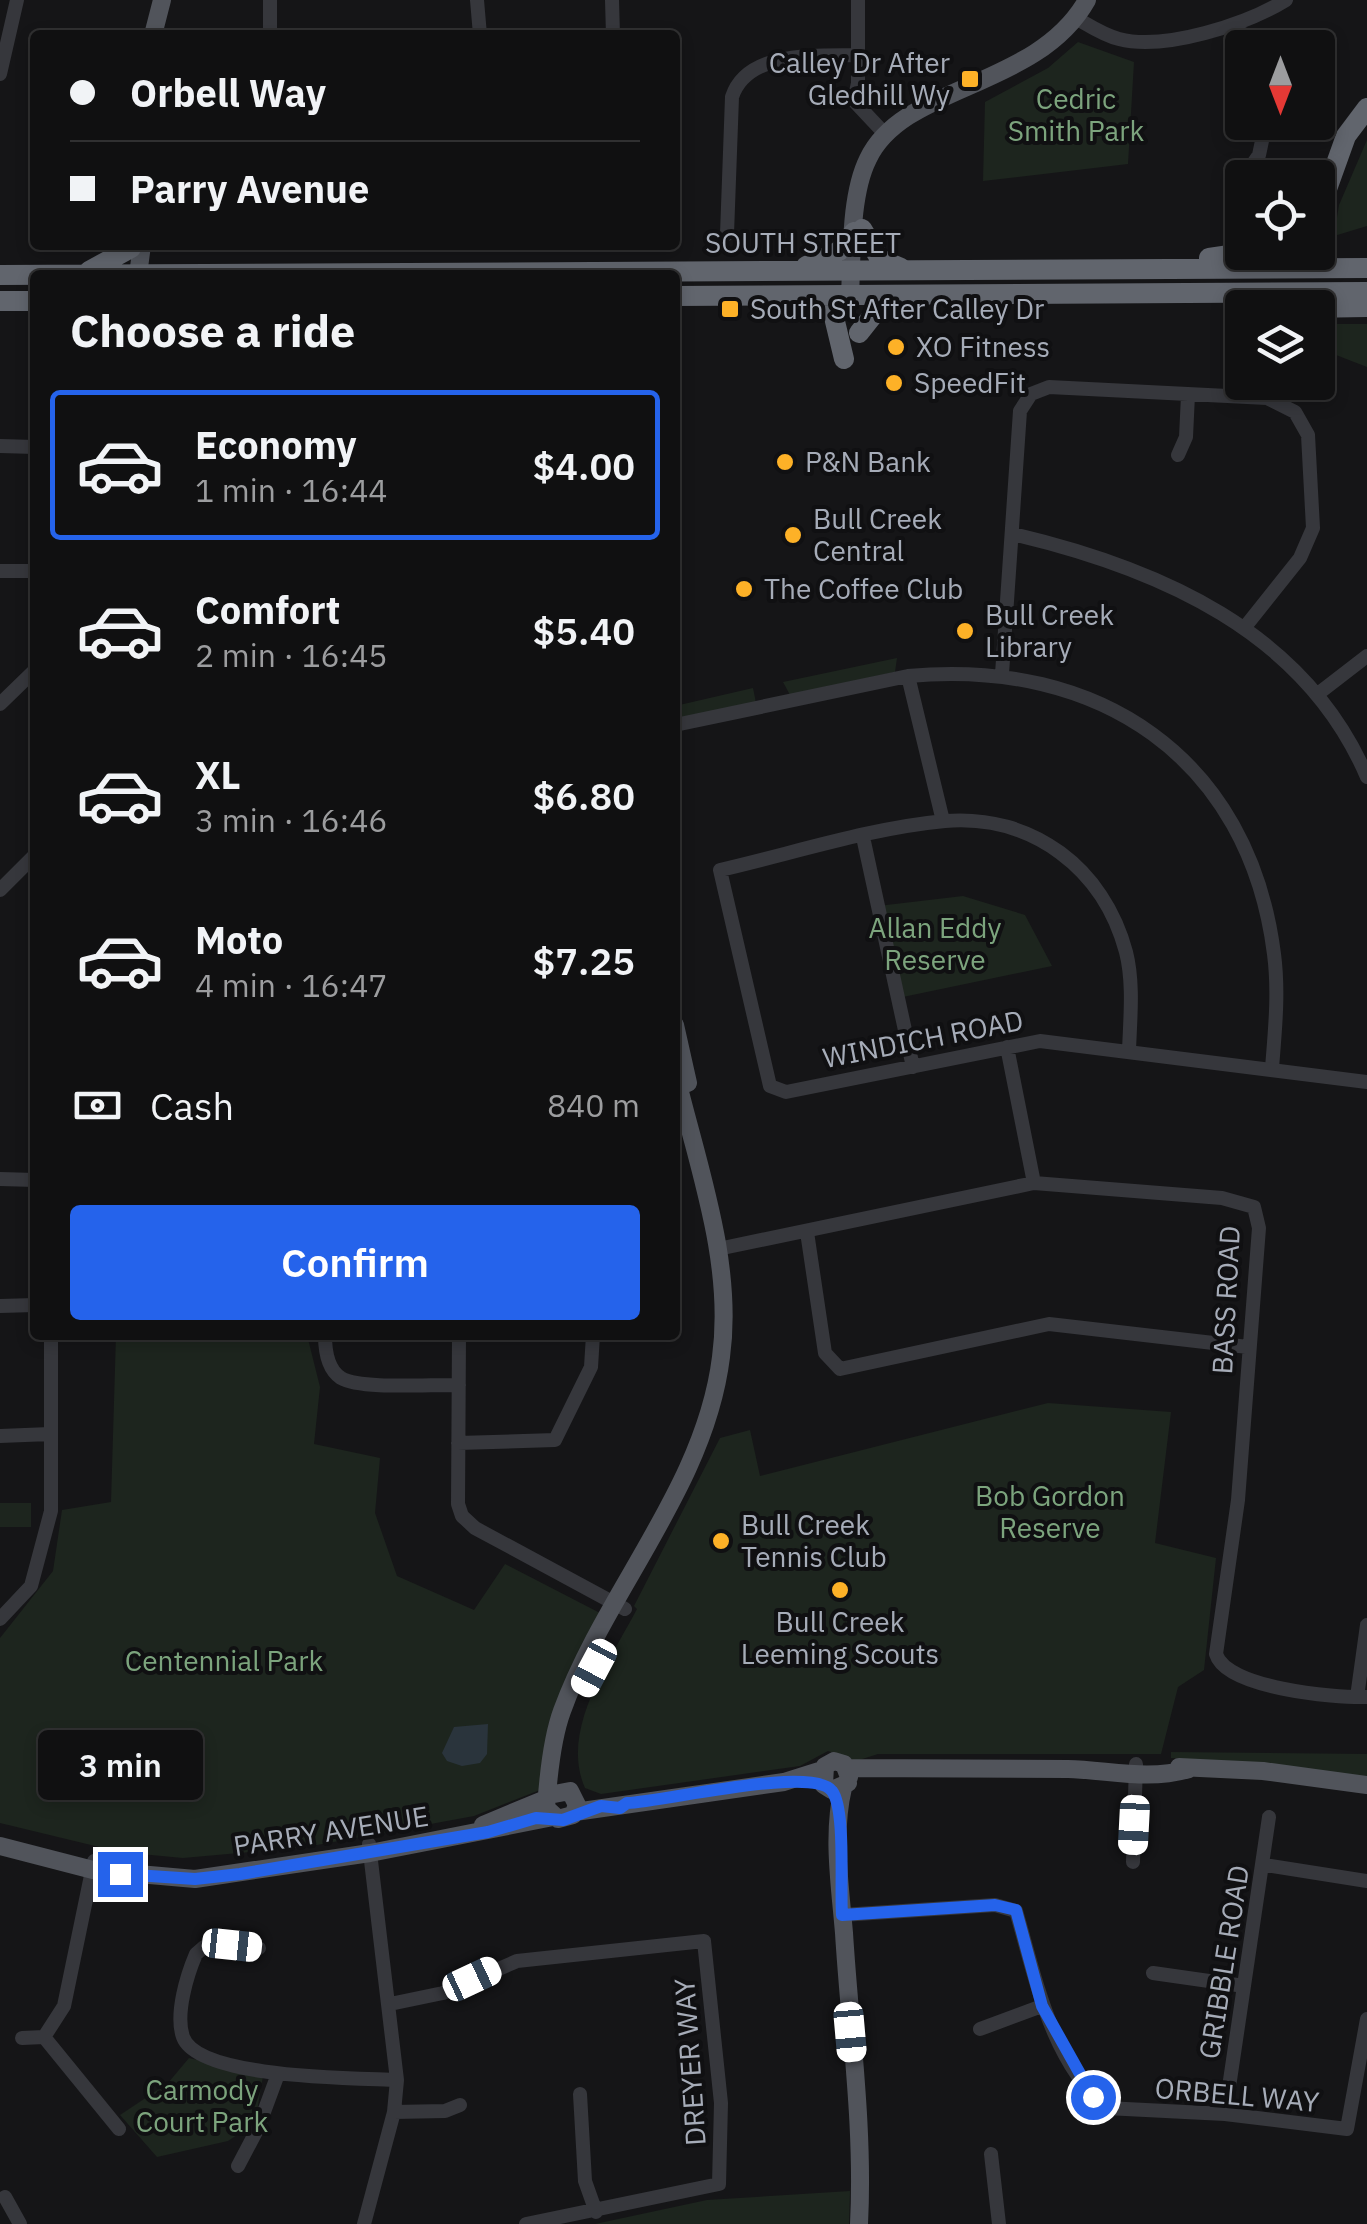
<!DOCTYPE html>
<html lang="en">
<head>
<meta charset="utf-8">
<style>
  :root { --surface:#101011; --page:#19191a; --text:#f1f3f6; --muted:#9c9d9f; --line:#303031; --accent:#2563eb }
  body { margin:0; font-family:"IBM Plex Sans",sans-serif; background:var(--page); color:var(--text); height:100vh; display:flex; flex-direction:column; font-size:38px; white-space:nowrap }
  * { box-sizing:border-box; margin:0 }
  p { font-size:32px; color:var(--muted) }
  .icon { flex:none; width:55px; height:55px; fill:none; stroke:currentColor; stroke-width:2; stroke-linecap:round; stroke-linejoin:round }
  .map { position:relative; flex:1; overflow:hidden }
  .details { position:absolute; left:30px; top:270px; width:650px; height:1070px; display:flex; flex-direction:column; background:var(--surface); border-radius:10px; box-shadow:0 5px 15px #0003,0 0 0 2px var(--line) }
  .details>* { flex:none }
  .hud { position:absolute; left:30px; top:30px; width:650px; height:220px; border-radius:10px; box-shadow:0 5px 15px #0003,0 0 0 2px var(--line); display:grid; align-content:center; height:220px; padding:0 40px; background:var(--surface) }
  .needle { width:65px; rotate:180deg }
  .buttons { position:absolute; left:1225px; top:30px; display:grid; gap:20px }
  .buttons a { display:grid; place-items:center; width:110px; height:110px; border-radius:10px; background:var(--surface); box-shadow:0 5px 15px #0003,0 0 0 2px var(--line); font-size:50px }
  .end { position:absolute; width:45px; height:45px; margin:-22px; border:12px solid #2563eb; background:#fff; box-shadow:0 0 0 5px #fff }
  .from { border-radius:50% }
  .bubble { position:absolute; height:70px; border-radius:10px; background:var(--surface); box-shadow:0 5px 15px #0003,0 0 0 2px var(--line); font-size:32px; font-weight:600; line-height:70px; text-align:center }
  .car { position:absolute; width:30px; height:60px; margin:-30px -15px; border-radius:12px; box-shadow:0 0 8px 2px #0007; background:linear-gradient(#fff 24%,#345 0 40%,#fff 0 76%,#345 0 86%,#fff 0) }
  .hud b { display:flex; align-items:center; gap:35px; height:95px; font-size:38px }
  .hud b+b { border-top:2px solid var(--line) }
  .hud i { width:25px; height:25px; background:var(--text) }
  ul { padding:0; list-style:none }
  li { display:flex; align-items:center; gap:30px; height:150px; margin:0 20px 15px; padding:0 20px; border:5px solid transparent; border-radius:10px }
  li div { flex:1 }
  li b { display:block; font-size:38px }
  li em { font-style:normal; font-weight:600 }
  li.selected { border-color:var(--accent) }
  li>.icon { width:90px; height:90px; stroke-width:1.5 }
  h2 { padding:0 40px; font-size:45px; line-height:120px }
  .pay { display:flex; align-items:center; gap:25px; height:110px; padding:0 40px; font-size:38px }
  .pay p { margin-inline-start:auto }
  .button { display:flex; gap:20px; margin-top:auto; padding:20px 40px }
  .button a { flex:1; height:115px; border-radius:10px; background:var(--accent); color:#fff; font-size:40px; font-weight:600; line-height:115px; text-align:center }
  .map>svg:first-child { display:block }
</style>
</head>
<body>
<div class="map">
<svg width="1367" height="2224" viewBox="0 0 1367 2224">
  <rect width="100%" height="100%" fill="#151517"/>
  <!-- green -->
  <path fill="#1d251e" d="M1078 42 1134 62 1128 164 983 181 985 102 1048 68Z
    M1367 140V226L1334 236 1339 205Z
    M1318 324H1367V367L1318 348Z
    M897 658 895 672 790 695 783 682Z
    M753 688 756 703 675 721V706Z
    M963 896 1025 915 1052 966 898 998 878 906Z
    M116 1335H307L320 1387 314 1444 380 1458 375 1513 397 1576 474 1610 505 1564 600 1613 549 1722 540 1790 474 1816 306 1847 183 1858 120 1852 0 1823V1638L53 1571 62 1510 111 1502Z
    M1048 1403 1171 1412 1155 1543 1216 1558 1204 1670 1178 1687 1161 1754H878L856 1761 828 1751 800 1766 601 1794 585 1788C559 1730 611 1659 637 1609L634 1606 720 1438 750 1430 760 1476Z
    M0 1503H31V1527H0Z
    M1171 1752 1367 1754V1778L1279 1765 1171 1758Z
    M189 2058 263 2076 255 2123 228 2141 157 2157 120 2115 168 2083Z
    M850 2191 849 2224H595L707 2200Z"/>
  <!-- water -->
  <path fill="#2a343c" d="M488 1724 487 1754 480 1763 462 1766 447 1761 442 1753 454 1727Z"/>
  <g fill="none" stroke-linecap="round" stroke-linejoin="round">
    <!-- minor -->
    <path stroke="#36373c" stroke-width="14" d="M270 0V35
      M477 0 480 35
      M612 0 613 35
      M858 0V83L854 101 885 134
      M1076 18C1090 26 1103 35 1119 39 1165 51 1247 24 1286 0
      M1238 25 1247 48
      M0 74 17 0
      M1246 174 1259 155 1266 122
      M727 234 732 97C747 50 818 56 858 55
      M0 446 35 447
      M1178 455 1186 437 1188 395
      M1013 534C1158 568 1305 631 1367 777
      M0 571H35
      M1002 674 1020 411 1031 394 1049 387 1267 398 1295 412 1308 435 1313 528 1300 558 1245 627
      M908 676 943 821
      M1319 693 1367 656
      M0 704 35 670
      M675 725 908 676C1098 658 1249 757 1274 954 1279 992 1275 1030 1272 1068
      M863 837 913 1067
      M0 890 35 855
      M1007 1047 1034 1183
      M1129 1051C1130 1020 1134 983 1126 952 1104 869 1033 814 945 821 870 828 794 853 720 870L770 1086 786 1092 1040 1041 1367 1082
      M0 1179 35 1180
      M807 1232 825 1353 840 1369 1049 1324 1248 1347
      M718 1249 1034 1183 1222 1198 1254 1207 1259 1228 1238 1500 1216 1654C1226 1688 1333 1698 1367 1697
      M0 1306 35 1305
      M325 1335C325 1350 327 1369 341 1378 361 1390 433 1384 459 1385
      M459 1335 458 1504 462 1516 475 1528 625 1609
      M0 1436 50 1434
      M458 1443 555 1440 591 1367 593 1335
      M0 1619 31 1586 51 1511V1335
      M1357 1697 1367 1625
      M1133 1862 1136 1764
      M1265 1865 1367 1881
      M842 1915 995 1905 1016 1911C1036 1979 1050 2058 1106 2108L1225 2114 1347 2129 1367 2019
      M259 1948 204 1947 196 1954C187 1975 175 2014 183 2037 198 2079 357 2078 397 2080
      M1153 1973 1244 1986
      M390 2004 443 1993 517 1961 704 1941 721 2103 719 2184 526 2224
      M980 2029 1042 2006
      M44 2037 119 2129
      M22 2038 44 2037 64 2006 94 1861
      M580 2094 585 2181 596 2212
      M394 2112 445 2111 460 2105
      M1225 2114 1269 1817
      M991 2154 999 2224
      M238 2166 258 2128 278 2074
      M5 2197 20 2224
      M364 2224 394 2112 397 2080 369 1844"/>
    <!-- major -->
    <path stroke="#51545b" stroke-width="18" d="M153 35 162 0
      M138 275 142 245
      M850 296C852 255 850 195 868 159 903 84 1037 89 1087 0
      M675 1025 688 1083
      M1179 1767 1263 1771 1367 1785
      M847 1768 1068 1769C1109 1770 1148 1781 1189 1769
      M848 1783 832 1790 824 1785 825 1766 834 1761 844 1764 849 1777
      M843 1788C832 1834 840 1885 844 1933 850 2030 864 2127 859 2224
      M549 1795 570 1791 577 1805 573 1815 558 1819 546 1808C548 1779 552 1738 562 1711 606 1590 705 1487 721 1357 734 1262 697 1164 675 1072
      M575 1812 784 1782 822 1770
      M483 1825 548 1798
      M0 1846 93 1870 195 1879 370 1853 553 1817"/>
    <!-- highway -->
    <path stroke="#61656d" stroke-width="20" d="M1318 214 1346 136 1367 108
      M862 229 880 259 901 268
      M1209 258 1250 252
      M806 266 839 251 854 232
      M89 271 131 248
      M0 275 1367 268
      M675 296 1367 292
      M814 296 833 313 844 359
      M0 301H35
      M1307 308 1367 307
      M859 333 874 314 907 301"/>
  </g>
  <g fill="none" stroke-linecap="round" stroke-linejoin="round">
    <!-- route -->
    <path stroke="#2563eb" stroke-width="12" d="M120 1874 195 1879 240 1874 488 1832 536 1818 563 1820 601 1806 620 1808 627 1803C663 1802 813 1765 832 1791 846 1809 840 1889 842 1915L995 1905 1016 1910 1042 2006 1093 2097"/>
  </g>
  <!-- markers -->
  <g fill="#fdb127" stroke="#101012" stroke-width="4">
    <rect x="960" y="69" width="20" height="20" rx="5"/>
    <rect x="720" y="299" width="20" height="20" rx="5"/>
    <circle cx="896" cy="347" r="10"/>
    <circle cx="894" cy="383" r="10"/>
    <circle cx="785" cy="462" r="10"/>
    <circle cx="793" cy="535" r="10"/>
    <circle cx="744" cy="589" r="10"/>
    <circle cx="965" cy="631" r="10"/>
    <circle cx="721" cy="1541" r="10"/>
    <circle cx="840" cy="1590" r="10"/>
  </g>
  <g text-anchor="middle" stroke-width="8" stroke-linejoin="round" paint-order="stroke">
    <!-- poi labels -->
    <g font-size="28" fill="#a6acb8" stroke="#101012" text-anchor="start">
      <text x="950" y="73" text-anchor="end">Calley Dr After<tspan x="950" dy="32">Gledhill Wy</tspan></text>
      <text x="750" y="319">South St After Calley Dr</text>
      <text x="916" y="357">XO Fitness</text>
      <text x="914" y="393">SpeedFit</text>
      <text x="805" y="472">P&amp;N Bank</text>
      <text x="813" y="529">Bull Creek<tspan x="813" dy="32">Central</tspan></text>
      <text x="764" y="599">The Coffee Club</text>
      <text x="985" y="625">Bull Creek<tspan x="985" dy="32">Library</tspan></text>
      <text x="741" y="1535">Bull Creek<tspan x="741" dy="32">Tennis Club</tspan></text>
      <text x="840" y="1632" text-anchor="middle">Bull Creek<tspan x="840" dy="32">Leeming Scouts</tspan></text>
    </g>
    <!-- park labels -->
    <g font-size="28" fill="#7ca47d" stroke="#101012">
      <text x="1076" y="109">Cedric<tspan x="1076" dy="32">Smith Park</tspan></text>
      <text x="935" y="938">Allan Eddy<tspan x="935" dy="32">Reserve</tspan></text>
      <text x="1050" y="1506">Bob Gordon<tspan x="1050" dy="32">Reserve</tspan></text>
      <text x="224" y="1671">Centennial Park</text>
      <text x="202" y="2100">Carmody<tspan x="202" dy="32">Court Park</tspan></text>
    </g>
    <!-- street labels -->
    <g font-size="28" fill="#a6acb8" stroke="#101012">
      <text x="803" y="253">SOUTH STREET</text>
      <text transform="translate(923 1039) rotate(-11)" y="10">WINDICH ROAD</text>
      <text transform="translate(1226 1300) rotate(-87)" y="10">BASS ROAD</text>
      <text transform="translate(331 1831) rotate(-9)" y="10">PARRY AVENUE</text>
      <text transform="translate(1224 1962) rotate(-81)" y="10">GRIBBLE ROAD</text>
      <text transform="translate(690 2062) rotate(-94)" y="10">DREYER WAY</text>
      <text transform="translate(1237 2095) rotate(5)" y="10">ORBELL WAY</text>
    </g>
  </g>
</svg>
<div class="buttons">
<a><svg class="needle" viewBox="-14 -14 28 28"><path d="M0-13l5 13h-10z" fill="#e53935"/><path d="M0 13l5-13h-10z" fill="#9c9d9f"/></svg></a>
<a><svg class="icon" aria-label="locate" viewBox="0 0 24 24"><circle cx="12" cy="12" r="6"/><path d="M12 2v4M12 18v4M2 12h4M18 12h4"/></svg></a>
<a><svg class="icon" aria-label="layers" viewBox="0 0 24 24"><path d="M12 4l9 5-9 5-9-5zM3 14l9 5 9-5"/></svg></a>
</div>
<i class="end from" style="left:1093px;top:2097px"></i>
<i class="end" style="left:120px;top:1874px"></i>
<div class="bubble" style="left:38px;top:1730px;width:165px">3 min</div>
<i class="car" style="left:594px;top:1668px;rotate:208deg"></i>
<i class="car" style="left:1134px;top:1825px;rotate:183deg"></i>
<i class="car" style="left:232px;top:1945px;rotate:96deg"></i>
<i class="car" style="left:472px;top:1979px;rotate:65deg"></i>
<i class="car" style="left:850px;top:2032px;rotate:175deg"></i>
<div class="hud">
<b><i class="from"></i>Orbell Way</b>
<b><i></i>Parry Avenue</b>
</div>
<section class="details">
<h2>Choose a ride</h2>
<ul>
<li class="selected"><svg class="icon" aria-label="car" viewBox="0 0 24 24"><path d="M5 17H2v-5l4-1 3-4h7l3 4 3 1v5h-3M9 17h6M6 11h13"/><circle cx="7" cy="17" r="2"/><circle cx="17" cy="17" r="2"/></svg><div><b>Economy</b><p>1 min · 16:44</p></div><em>$4.00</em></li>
<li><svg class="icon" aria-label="car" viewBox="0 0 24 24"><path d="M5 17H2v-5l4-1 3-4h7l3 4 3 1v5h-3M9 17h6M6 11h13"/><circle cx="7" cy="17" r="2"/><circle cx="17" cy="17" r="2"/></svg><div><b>Comfort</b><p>2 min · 16:45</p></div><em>$5.40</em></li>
<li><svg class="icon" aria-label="car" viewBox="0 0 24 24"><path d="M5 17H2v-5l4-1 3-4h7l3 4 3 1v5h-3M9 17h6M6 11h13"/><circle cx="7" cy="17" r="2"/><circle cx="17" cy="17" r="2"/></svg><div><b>XL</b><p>3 min · 16:46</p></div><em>$6.80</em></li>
<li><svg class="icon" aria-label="car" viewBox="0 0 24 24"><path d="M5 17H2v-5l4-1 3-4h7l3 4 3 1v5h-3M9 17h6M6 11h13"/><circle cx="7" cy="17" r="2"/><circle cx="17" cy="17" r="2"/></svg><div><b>Moto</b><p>4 min · 16:47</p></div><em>$7.25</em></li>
</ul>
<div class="pay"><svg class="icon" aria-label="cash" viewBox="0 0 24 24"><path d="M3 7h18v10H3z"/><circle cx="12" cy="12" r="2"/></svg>Cash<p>840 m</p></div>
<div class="button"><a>Confirm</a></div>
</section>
</div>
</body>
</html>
